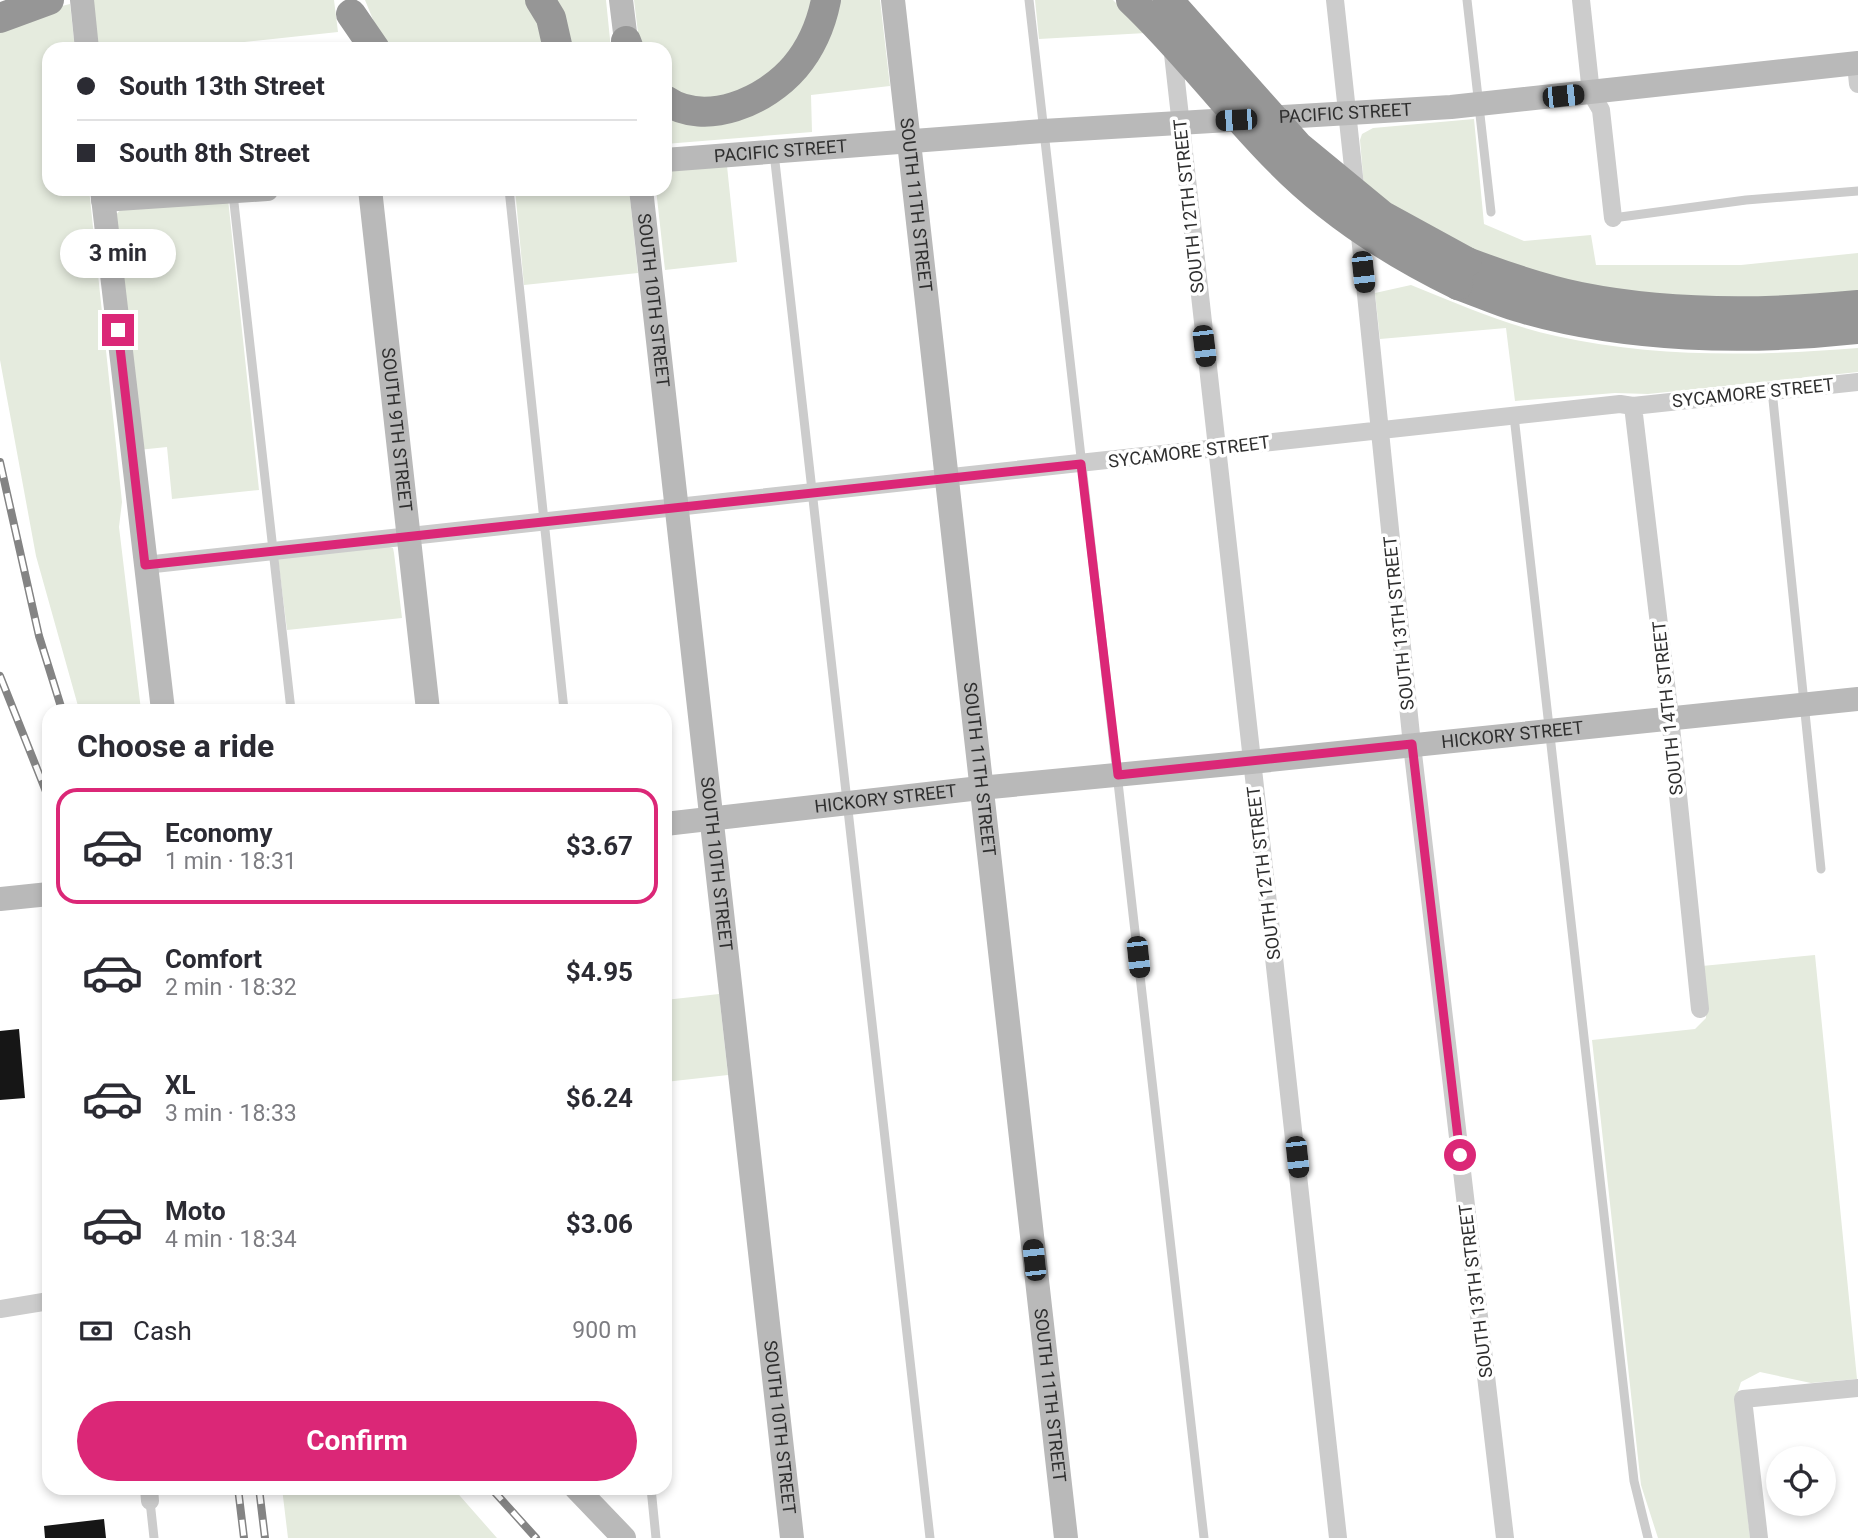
<!DOCTYPE html>
<html lang="en">
<head>
<meta charset="utf-8">
<style>
  :root { --surface:#fff; --page:#f2f2f3; --text:#2b2b33; --muted:#7c7c81; --line:#e1e1e2; --accent:#db2777 }
  body { margin:0; font-family:Roboto,sans-serif; background:var(--page); color:var(--text); height:100vh; display:flex; flex-direction:column; font-size:26px; white-space:nowrap }
  * { box-sizing:border-box; margin:0 }
  p { font-size:23px; color:var(--muted) }
  .icon { flex:none; width:38px; height:38px; fill:none; stroke:currentColor; stroke-width:2; stroke-linecap:round; stroke-linejoin:round }
  .map { position:relative; flex:1; overflow:hidden }
  .drawer { position:absolute; left:42px; top:704px; width:630px; height:791px; display:flex; flex-direction:column; background:var(--surface); border-radius:21px; box-shadow:0 4px 10px #0003 }
  .drawer>* { flex:none }
  .banner { position:absolute; left:42px; top:42px; width:630px; height:154px; border-radius:21px; box-shadow:0 4px 10px #0003; display:grid; align-content:center; height:154px; padding:0 35px; background:var(--surface) }
  .tools { position:absolute; left:1766px; top:1446px; display:grid; gap:14px }
  .tools a { display:grid; place-items:center; width:70px; height:70px; border-radius:50%; background:var(--surface); box-shadow:0 4px 10px #0003; font-size:35px }
  .end { position:absolute; width:32px; height:32px; margin:-16px; border:9px solid #db2777; background:#fff; box-shadow:0 0 0 4px #fff }
  .from { border-radius:50% }
  .bubble { position:absolute; height:49px; border-radius:24px; background:var(--surface); box-shadow:0 4px 10px #0003; font-size:23px; font-weight:700; line-height:49px; text-align:center }
  .car { position:absolute; width:21px; height:42px; margin:-21px -10px; border-radius:9px; box-shadow:0 0 5px 2px #0007; background:linear-gradient(#222 24%,#8ab4d8 0 40%,#222 0 76%,#8ab4d8 0 86%,#222 0) }
  .banner b { display:flex; align-items:center; gap:24px; height:66px; font-size:26px }
  .banner b+b { border-top:2px solid var(--line) }
  .banner i { width:18px; height:18px; background:var(--text) }
  ul { padding:0; list-style:none }
  li { display:flex; align-items:center; gap:21px; height:116px; margin:0 14px 10px; padding:0 21px; border:4px solid transparent; border-radius:21px }
  li div { flex:1 }
  li b { display:block; font-size:26px }
  li em { font-style:normal; font-weight:700 }
  li.current { border-color:var(--accent) }
  li>.icon { width:63px; height:63px; stroke-width:1.5 }
  h2 { padding:0 35px; font-size:32px; line-height:84px }
  .pay { display:flex; align-items:center; gap:18px; height:77px; padding:0 35px; font-size:26px }
  .pay p { margin-inline-start:auto }
  .action { display:flex; gap:14px; margin-top:auto; padding:14px 35px }
  .action a { flex:1; height:80px; border-radius:42px; background:var(--accent); color:#fff; font-size:28px; font-weight:700; line-height:80px; text-align:center }
  .map>svg:first-child { display:block }
</style>
</head>
<body>
<div class="map">
<svg width="1858" height="1538" viewBox="0 0 1858 1538">
  <rect width="100%" height="100%" fill="#fff"/>
  <!-- green -->
  <path fill="#e5ebde" d="M93 0H334L338 32 178 49H97Z
    M365 0H530L551 49H385Z
    M553 0H606L611 49H567Z
    M634 0H817L783 65 740 91 706 100 665 89V49H640Z
    M836 0H880L890 86 811 95 812 132 665 144V110L760 105Z
    M1035 0H1113L1146 33 1039 39Z
    M70 4 75 49H49V189H89L122 502 119 527 141 710H81L78 706 36 556 0 360V21Z
    M1474 119 1484 224 1524 241 1591 235 1596 265H1741L1858 253V292L1767 298 1672 297 1582 286 1460 246 1364 187 1360 140 1362 134 1373 128Z
    M727 166 737 262 665 270 656 189H665V171Z
    M515 189H629L638 273 524 285Z
    M228 199 259 490 172 499 167 447 138 450 114 217 122 208Z
    M1411 285C1458 304 1506 325 1556 336 1656 358 1757 356 1858 348V372L1648 394 1615 393 1515 401 1506 328 1380 339 1375 293Z
    M386 546 393 548 394 553 402 618 287 630 278 558Z
    M1815 955 1857 1379 1811 1383 1760 1372 1741 1382 1736 1397 1750 1538H1658L1641 1485 1592 1040 1695 1029 1706 1018 1702 966Z
    M719 994 728 1075 665 1082V1000Z
    M282 1488H453L497 1538H288Z"/>
  <!-- building -->
  <path fill="#161616" d="M19 1029 25 1098 0 1100V1031Z
    M104 1519 106 1538H45L44 1526Z"/>
  <g fill="none" stroke-linecap="round" stroke-linejoin="round">
    <!-- lane -->
    <path stroke="#ccc" stroke-width="9" d="M1029 0C1083 513 1150 1025 1204 1538
      M1467 0 1491 212
      M774 153 930 1538
      M509 189 564 710
      M233 194 291 710
      M1613 218 1746 200 1858 191
      M1772 390 1821 869
      M1514 416 1634 1481 1648 1538
      M651 1488 656 1538
      M150 1501 154 1538"/>
    <!-- street -->
    <path stroke="#ccc" stroke-width="18" d="M1335 0 1356 195
      M1581 0 1591 93 1601 110 1613 218
      M1172 45C1226 543 1285 1040 1338 1538
      M1856 64 1858 84
      M1359 226 1412 745 1505 1538
      M1633 406 1670 717 1700 1009
      M145 565 1620 404 1633 406 1858 382
      M0 1309 49 1301
      M149 1488 150 1501
      M1759 1538 1743 1399 1858 1388"/>
    <!-- secondary -->
    <g stroke="#b9b9b9" stroke-width="24">
      <path d="M82 0 87 49"/>
      <path d="M621 0 627 49"/>
      <path id="s1" d="M893 0 1066 1538"/>
      <path id="s2" d="M665 160 1043 131 1451 107 1858 63"/>
      <path d="M102 189 163 710"/>
      <path id="s3" d="M370 189 428 710"/>
      <path id="s4" d="M641 189 792 1538"/>
      <path d="M103 200 267 189"/>
      <path id="s5" d="M665 824 980 788 1251 762 1858 699"/>
      <path d="M0 899 49 894"/>
      <path d="M576 1488 624 1538"/>
    </g>
    <!-- highway -->
    <path stroke="#969696" stroke-width="30" d="M540 0 551 18 558 49
      M351 14 375 49
      M0 18 49 0
      M626 41 629 49
      M665 100C706 128 766 101 795 67 811 48 821 25 826 0
      M1467 262C1504 276 1541 289 1580 297 1670 315 1767 314 1858 305
      M1458 285C1478 292 1498 301 1518 307 1624 339 1749 341 1858 329"/>
    <!-- rail casing -->
    <g stroke="#848484" stroke-width="8">
      <path id="rail" d="M0 462 39 636 62 710
        M0 676 49 799
        M238 1488 244 1538
        M259 1488 265 1538
        M491 1488 536 1538"/>
    </g>
    <!-- rail -->
    <use href="#rail" stroke="#fff" stroke-width="5" stroke-dasharray="16" stroke-linecap="butt"/>
    <!-- highway-bridge -->
    <path stroke="#969696" stroke-width="30" d="M1131 0C1184 50 1228 110 1279 161 1331 214 1392 253 1458 285
      M1168 0 1298 146 1383 216 1467 262"/>
  </g>
  <g fill="none" stroke-linecap="round" stroke-linejoin="round">
    <!-- route -->
    <path stroke="#db2777" stroke-width="9" d="M118 330 145 565 1081 464 1118 775 1412 744 1460 1155"/>
  </g>
  <g text-anchor="middle" stroke-width="7" stroke-linejoin="round" paint-order="stroke">
    <!-- street labels -->
    <g font-size="18" fill="#2f2f2f" stroke="#fff">
      <text dy="6" stroke="none"><textPath href="#s2" startOffset="682">PACIFIC STREET</textPath></text>
      <text dy="6" stroke="none"><textPath href="#s2" startOffset="116">PACIFIC STREET</textPath></text>
      <text dy="6" stroke="none"><textPath href="#s1" startOffset="206">SOUTH 11TH STREET</textPath></text>
      <text transform="translate(1189 206) rotate(-96)" y="6">SOUTH 12TH STREET</text>
      <text dy="6" stroke="none"><textPath href="#s4" startOffset="112">SOUTH 10TH STREET</textPath></text>
      <text transform="translate(1753 393) rotate(-6)" y="6">SYCAMORE STREET</text>
      <text dy="6" stroke="none"><textPath href="#s3" startOffset="242">SOUTH 9TH STREET</textPath></text>
      <text transform="translate(1189 452) rotate(-7)" y="6">SYCAMORE STREET</text>
      <text transform="translate(1399 623) rotate(-96)" y="6">SOUTH 13TH STREET</text>
      <text transform="translate(1668 708) rotate(-96)" y="6">SOUTH 14TH STREET</text>
      <text dy="6" stroke="none"><textPath href="#s5" startOffset="852">HICKORY STREET</textPath></text>
      <text dy="6" stroke="none"><textPath href="#s1" startOffset="774">SOUTH 11TH STREET</textPath></text>
      <text dy="6" stroke="none"><textPath href="#s5" startOffset="222">HICKORY STREET</textPath></text>
      <text dy="6" stroke="none"><textPath href="#s4" startOffset="679">SOUTH 10TH STREET</textPath></text>
      <text transform="translate(1264 873) rotate(-97)" y="6">SOUTH 12TH STREET</text>
      <text transform="translate(1476 1291) rotate(-97)" y="6">SOUTH 13TH STREET</text>
      <text dy="6" stroke="none"><textPath href="#s1" startOffset="1404">SOUTH 11TH STREET</textPath></text>
      <text dy="6" stroke="none"><textPath href="#s4" startOffset="1246">SOUTH 10TH STREET</textPath></text>
    </g>
  </g>
</svg>
<div class="tools">
<a><svg class="icon" aria-label="locate" viewBox="0 0 24 24"><circle cx="12" cy="12" r="6"/><path d="M12 2v4M12 18v4M2 12h4M18 12h4"/></svg></a>
</div>
<i class="end from" style="left:1460px;top:1155px"></i>
<i class="end" style="left:118px;top:330px"></i>
<div class="bubble" style="left:60px;top:229px;width:116px">3 min</div>
<i class="car" style="left:1563px;top:96px;rotate:84deg"></i>
<i class="car" style="left:1236px;top:120px;rotate:267deg"></i>
<i class="car" style="left:1363px;top:272px;rotate:174deg"></i>
<i class="car" style="left:1204px;top:346px;rotate:173deg"></i>
<i class="car" style="left:1138px;top:957px;rotate:174deg"></i>
<i class="car" style="left:1297px;top:1157px;rotate:174deg"></i>
<i class="car" style="left:1034px;top:1260px;rotate:354deg"></i>
<div class="banner">
<b><i class="from"></i>South 13th Street</b>
<b><i></i>South 8th Street</b>
</div>
<section class="drawer">
<h2>Choose a ride</h2>
<ul>
<li class="current"><svg class="icon" aria-label="car" viewBox="0 0 24 24"><path d="M5 17H2v-5l4-1 3-4h7l3 4 3 1v5h-3M9 17h6M6 11h13"/><circle cx="7" cy="17" r="2"/><circle cx="17" cy="17" r="2"/></svg><div><b>Economy</b><p>1 min · 18:31</p></div><em>$3.67</em></li>
<li><svg class="icon" aria-label="car" viewBox="0 0 24 24"><path d="M5 17H2v-5l4-1 3-4h7l3 4 3 1v5h-3M9 17h6M6 11h13"/><circle cx="7" cy="17" r="2"/><circle cx="17" cy="17" r="2"/></svg><div><b>Comfort</b><p>2 min · 18:32</p></div><em>$4.95</em></li>
<li><svg class="icon" aria-label="car" viewBox="0 0 24 24"><path d="M5 17H2v-5l4-1 3-4h7l3 4 3 1v5h-3M9 17h6M6 11h13"/><circle cx="7" cy="17" r="2"/><circle cx="17" cy="17" r="2"/></svg><div><b>XL</b><p>3 min · 18:33</p></div><em>$6.24</em></li>
<li><svg class="icon" aria-label="car" viewBox="0 0 24 24"><path d="M5 17H2v-5l4-1 3-4h7l3 4 3 1v5h-3M9 17h6M6 11h13"/><circle cx="7" cy="17" r="2"/><circle cx="17" cy="17" r="2"/></svg><div><b>Moto</b><p>4 min · 18:34</p></div><em>$3.06</em></li>
</ul>
<div class="pay"><svg class="icon" aria-label="cash" viewBox="0 0 24 24"><path d="M3 7h18v10H3z"/><circle cx="12" cy="12" r="2"/></svg>Cash<p>900 m</p></div>
<div class="action"><a>Confirm</a></div>
</section>
</div>
</body>
</html>
